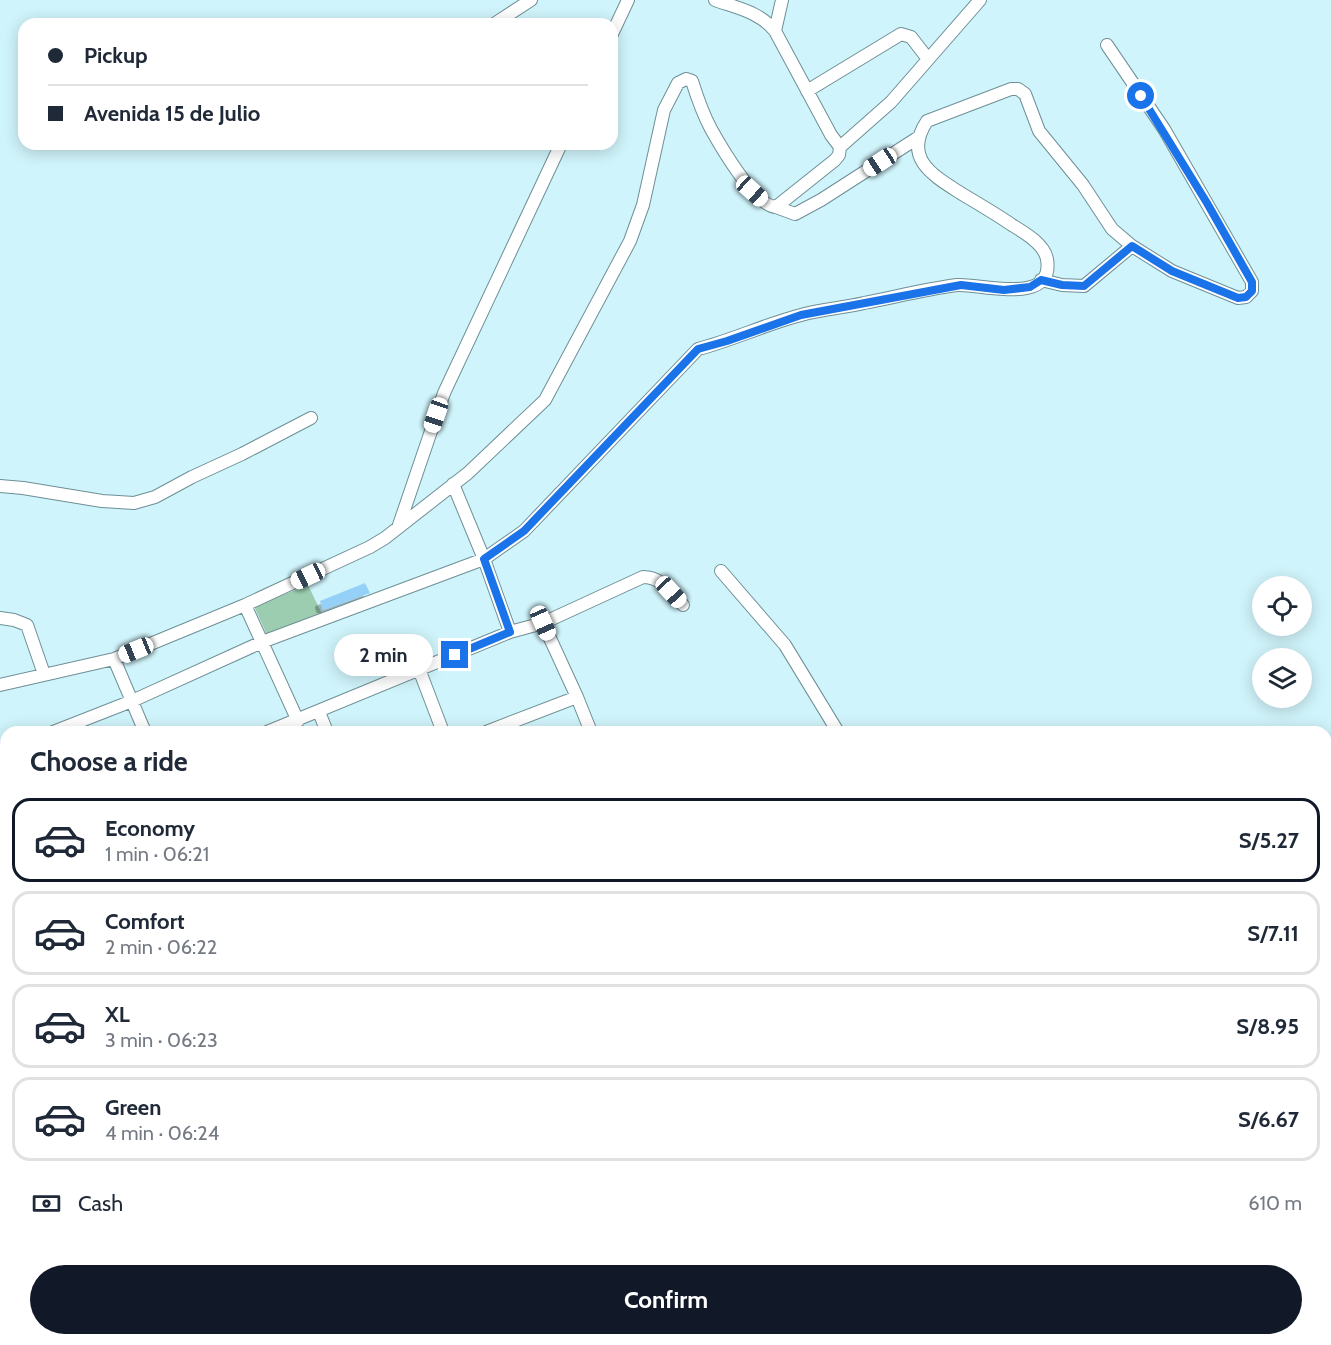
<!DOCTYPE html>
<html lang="en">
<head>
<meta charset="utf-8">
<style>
  :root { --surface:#fff; --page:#f6f6f7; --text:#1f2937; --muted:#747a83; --line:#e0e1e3; --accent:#111827 }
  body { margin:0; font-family:Cabin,sans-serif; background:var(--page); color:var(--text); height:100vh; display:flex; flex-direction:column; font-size:22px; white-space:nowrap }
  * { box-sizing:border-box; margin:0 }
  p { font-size:20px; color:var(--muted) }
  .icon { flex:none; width:33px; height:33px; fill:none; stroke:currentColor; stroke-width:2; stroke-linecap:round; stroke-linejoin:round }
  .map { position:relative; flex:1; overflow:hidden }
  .drawer { position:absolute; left:0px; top:726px; width:1332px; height:620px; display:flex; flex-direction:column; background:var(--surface); border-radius:18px 18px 0 0; box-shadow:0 3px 15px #0003 }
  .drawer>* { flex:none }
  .banner { position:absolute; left:18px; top:18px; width:600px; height:132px; border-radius:18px; box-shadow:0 3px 15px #0003; display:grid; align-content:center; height:132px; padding:0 30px; background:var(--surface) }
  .buttons { position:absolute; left:1252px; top:576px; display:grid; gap:12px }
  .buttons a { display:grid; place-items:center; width:60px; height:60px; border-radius:50%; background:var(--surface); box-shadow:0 3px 15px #0003; font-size:30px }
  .end { position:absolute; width:27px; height:27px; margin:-14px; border:8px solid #1a73e8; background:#fff; box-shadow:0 0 0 3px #fff }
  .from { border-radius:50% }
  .bubble { position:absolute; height:42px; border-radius:21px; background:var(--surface); box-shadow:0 3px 15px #0003; font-size:20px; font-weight:800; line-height:42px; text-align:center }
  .car { position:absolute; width:18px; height:36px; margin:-18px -9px; border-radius:8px; box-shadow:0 0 4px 2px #0007; background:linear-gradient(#fff 24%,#345 0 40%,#fff 0 76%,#345 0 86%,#fff 0) }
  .banner b { display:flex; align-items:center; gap:21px; height:57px; font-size:22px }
  .banner b+b { border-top:2px solid var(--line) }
  .banner i { width:15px; height:15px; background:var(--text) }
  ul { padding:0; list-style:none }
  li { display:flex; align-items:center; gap:18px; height:84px; margin:0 12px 9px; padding:0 18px; border:3px solid var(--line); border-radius:18px }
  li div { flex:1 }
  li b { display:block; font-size:22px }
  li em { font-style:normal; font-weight:800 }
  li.on { border-color:var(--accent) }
  li>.icon { width:54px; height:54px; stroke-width:1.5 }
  h2 { padding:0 30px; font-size:27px; line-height:72px }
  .pay { display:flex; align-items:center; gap:15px; height:66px; padding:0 30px; font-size:22px }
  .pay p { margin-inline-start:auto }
  .action { display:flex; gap:12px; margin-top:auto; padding:12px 30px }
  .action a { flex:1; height:69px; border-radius:36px; background:var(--accent); color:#fff; font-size:24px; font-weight:800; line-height:69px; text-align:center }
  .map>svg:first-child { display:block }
</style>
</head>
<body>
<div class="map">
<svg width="1331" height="1345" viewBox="0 0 1331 1345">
  <defs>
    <filter id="shadow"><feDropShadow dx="-5.5" dy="5.5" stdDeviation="0" flood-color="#0004"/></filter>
  </defs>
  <rect width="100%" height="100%" fill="#d0f4fb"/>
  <!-- green -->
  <path fill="#9ccdb0" d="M308 585 322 614 267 635 254 606Z"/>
  <!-- building -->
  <path fill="#94d0f7" filter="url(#shadow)" d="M365 583 370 593 323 610 320 601Z"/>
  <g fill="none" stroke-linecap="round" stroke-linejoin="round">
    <!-- minor casing -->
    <g stroke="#6e8f96" stroke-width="14">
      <path id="minor" d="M494 24 531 0
        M775 31 782 0
        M612 34 628 0
        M807 91 901 34 911 37 928 59
        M840 147 891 102 980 0
        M776 207 795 214 821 200 919 137
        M1041 280 1062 285 1084 286 1132 246
        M453 484 484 559 510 632
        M0 486 23 488 102 501 134 503 155 497 192 477 242 454 311 418
        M399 525 444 393 561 144
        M721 571 785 645 838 732
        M245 605 298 721
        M0 618 14 620 27 625 44 674
        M543 623 577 697 591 732
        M114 659 145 732
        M419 669 443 732
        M0 685 114 659 245 605 370 547 385 538 468 473 545 400 630 241 643 205 664 110 678 83 686 79 692 81C697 97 703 114 711 129 721 147 756 207 776 207L835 160 839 155 840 147 831 135 775 31C760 12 737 8 715 0
        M319 712 327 732
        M53 732 132 701 262 642 484 559 524 531 698 349C733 340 766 324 801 315 822 309 843 308 864 303 895 297 926 289 957 285 979 283 1055 307 1047 259 1044 244 1025 233 1012 225 996 214 979 204 962 194 934 176 902 159 927 121L1011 89H1018L1025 94 1039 131 1083 185 1112 229 1132 246 1172 271 1238 298 1246 297 1252 291V282L1164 129 1107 45
        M267 732 510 632 543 623 643 577C662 577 670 592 683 605
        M486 732 577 697
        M0 750 6 748
        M0 797 6 812
        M0 944 6 959
        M0 1023 6 1021
        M0 1073 6 1071
        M0 1141 6 1138
        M0 1189 6 1186
        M0 1261 6 1258
        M0 1336 6 1333
        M52 1340 55 1345
        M359 1340 385 1345
        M572 1340 582 1345
        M716 1340 722 1345
        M835 1340 841 1345
        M335 1345 337 1340
        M440 1345 442 1340
        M739 1345 744 1340
        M878 1345 882 1340"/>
    </g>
    <!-- tertiary casing -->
    <g stroke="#6e8f96" stroke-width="17">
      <path id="tertiary" d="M0 844 6 842
        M0 861 6 859
        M192 1345 194 1340"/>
    </g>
    <!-- minor -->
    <use href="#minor" stroke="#fff" stroke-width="12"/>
    <!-- tertiary -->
    <use href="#tertiary" stroke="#fff" stroke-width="15"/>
  </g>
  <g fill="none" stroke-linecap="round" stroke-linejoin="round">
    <!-- route -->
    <path stroke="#1a73e8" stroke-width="8" d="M455 655 510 632 484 559 524 531 698 349 727 341 801 315 961 285 1004 290 1030 287 1041 280 1062 285 1084 286 1132 246 1172 271 1238 298 1246 297 1252 291V282L1207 203 1141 96"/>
  </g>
</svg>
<div class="buttons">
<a><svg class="icon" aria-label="locate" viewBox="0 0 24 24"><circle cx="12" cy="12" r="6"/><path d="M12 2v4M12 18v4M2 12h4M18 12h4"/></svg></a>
<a><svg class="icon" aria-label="layers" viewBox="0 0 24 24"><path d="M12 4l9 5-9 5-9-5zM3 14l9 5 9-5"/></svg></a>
</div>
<i class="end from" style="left:1141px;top:96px"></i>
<i class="end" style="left:455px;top:655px"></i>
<div class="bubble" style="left:334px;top:634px;width:99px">2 min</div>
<i class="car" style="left:880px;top:162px;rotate:237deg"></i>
<i class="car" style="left:752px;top:191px;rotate:132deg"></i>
<i class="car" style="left:436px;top:415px;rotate:199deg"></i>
<i class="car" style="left:308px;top:576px;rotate:245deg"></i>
<i class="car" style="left:671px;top:592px;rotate:137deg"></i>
<i class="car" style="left:543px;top:623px;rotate:156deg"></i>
<i class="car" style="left:136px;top:650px;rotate:248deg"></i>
<div class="banner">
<b><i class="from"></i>Pickup</b>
<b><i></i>Avenida 15 de Julio</b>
</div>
<section class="drawer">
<h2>Choose a ride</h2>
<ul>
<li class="on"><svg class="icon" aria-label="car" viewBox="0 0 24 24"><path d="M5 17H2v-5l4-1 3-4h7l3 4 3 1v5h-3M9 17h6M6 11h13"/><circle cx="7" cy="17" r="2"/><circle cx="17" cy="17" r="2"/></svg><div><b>Economy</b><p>1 min · 06:21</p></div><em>S/5.27</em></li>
<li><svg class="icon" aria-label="car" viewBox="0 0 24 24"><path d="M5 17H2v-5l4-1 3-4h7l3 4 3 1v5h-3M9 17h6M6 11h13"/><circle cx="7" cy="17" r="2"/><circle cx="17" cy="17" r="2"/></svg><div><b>Comfort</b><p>2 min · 06:22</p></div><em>S/7.11</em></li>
<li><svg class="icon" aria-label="car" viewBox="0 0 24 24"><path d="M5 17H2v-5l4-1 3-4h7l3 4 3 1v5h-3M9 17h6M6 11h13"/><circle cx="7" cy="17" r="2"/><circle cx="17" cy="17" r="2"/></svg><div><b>XL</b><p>3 min · 06:23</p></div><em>S/8.95</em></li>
<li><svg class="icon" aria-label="car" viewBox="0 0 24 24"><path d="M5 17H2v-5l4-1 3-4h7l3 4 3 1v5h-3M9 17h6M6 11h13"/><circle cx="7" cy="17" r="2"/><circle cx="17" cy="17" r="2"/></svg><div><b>Green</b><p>4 min · 06:24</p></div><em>S/6.67</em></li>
</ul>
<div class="pay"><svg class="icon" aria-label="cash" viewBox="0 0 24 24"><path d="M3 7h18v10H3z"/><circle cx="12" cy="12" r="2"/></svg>Cash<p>610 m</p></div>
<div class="action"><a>Confirm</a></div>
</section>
</div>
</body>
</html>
